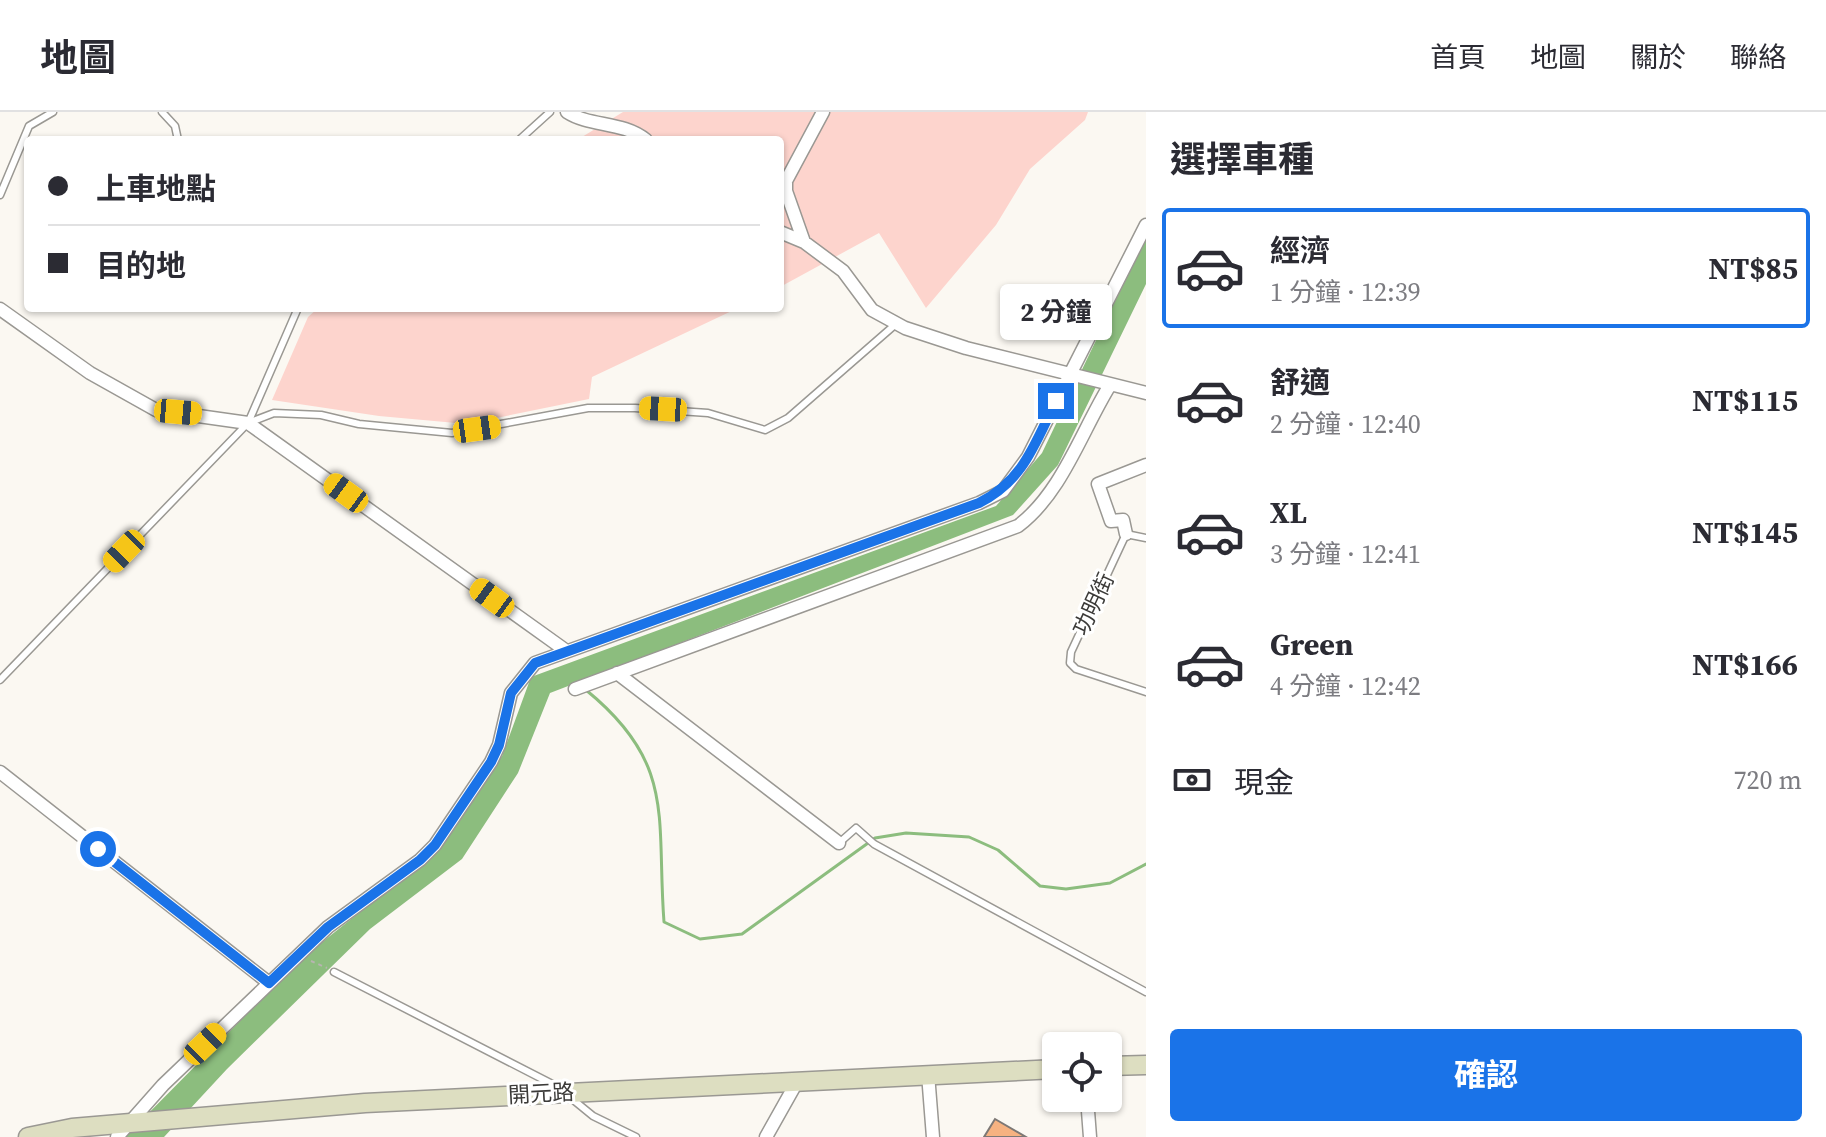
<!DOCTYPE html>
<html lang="zh-TW">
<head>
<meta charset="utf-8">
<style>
  :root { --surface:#fff; --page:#f2f2f3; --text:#2b2b33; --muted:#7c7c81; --line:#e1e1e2; --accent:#1a73e8 }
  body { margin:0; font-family:"Source Serif 4","Noto Sans TC",serif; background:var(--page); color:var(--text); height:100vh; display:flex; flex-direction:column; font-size:30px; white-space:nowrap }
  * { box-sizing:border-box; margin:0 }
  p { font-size:26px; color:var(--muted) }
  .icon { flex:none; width:44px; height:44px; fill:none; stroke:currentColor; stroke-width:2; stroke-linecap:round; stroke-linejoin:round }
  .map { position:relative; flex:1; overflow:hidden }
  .panel { display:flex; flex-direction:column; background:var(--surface); width:680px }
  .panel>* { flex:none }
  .top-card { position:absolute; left:24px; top:24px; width:760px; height:176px; border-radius:8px; box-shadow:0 2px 6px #0004; display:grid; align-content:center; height:176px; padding:0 24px; background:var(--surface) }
  .buttons { position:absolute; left:1042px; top:920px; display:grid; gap:16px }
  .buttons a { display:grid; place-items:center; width:80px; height:80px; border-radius:8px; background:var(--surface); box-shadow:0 2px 6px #0004; font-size:40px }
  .end { position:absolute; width:36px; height:36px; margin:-18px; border:10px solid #1a73e8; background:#fff; box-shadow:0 0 0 4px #fff }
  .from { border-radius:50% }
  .bubble { position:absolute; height:56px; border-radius:8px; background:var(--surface); box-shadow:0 2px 6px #0004; font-size:26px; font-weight:700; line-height:56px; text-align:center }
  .car { position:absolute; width:24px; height:48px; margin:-24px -12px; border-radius:10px; box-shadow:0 0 6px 2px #0007; background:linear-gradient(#f5c518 24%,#345 0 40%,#f5c518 0 76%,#345 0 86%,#f5c518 0) }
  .top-card b { display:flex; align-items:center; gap:28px; height:76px; font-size:30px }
  .top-card b+b { border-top:2px solid var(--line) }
  .top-card i { width:20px; height:20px; background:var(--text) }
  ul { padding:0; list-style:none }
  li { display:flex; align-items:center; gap:24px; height:120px; margin:0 16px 12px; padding:0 8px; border:4px solid transparent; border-radius:8px }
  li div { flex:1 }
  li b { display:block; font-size:30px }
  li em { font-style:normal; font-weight:700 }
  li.on { border-color:var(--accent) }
  li>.icon { width:72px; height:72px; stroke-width:1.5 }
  h2 { padding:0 24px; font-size:36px; line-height:96px }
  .pay { display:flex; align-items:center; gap:20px; height:88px; padding:0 24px; font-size:30px }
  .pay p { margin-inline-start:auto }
  .cta { display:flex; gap:16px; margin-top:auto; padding:16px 24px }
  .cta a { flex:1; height:92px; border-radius:8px; background:var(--accent); color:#fff; font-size:32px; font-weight:700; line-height:92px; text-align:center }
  header { display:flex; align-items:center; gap:48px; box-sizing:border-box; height:112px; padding:0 40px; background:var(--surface); border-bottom:2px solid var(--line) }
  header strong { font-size:38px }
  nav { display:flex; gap:44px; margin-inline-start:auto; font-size:28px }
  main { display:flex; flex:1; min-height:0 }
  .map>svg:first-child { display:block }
</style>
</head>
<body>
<header>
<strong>地圖</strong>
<nav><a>首頁</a><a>地圖</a><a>關於</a><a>聯絡</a></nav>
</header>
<main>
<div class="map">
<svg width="1146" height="1025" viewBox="0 0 1146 1025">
  <rect width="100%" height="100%" fill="#fbf8f2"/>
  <!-- green -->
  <path fill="#fdd4cd" d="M623 0H1088L1085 8 1030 57 996 113 926 196 879 121 780 175V28H577Z
    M318 196H738L592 265 589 287 467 312 379 304 272 288 308 205Z"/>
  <!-- water -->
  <path fill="#8cbd7e" d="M1146 124V172L1058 353 1013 403 550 581 518 661 462 747 370 817 227 957 164 1025H125L301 847 434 741 502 644 531 565 996 394 1042 341Z"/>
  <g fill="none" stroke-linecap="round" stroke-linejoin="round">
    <!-- stream -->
    <path stroke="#8cbd7e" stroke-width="3" d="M586 578C677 652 656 706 664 810L700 827 742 822 875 726 906 721 969 725 998 738 1040 774 1066 777 1110 771 1146 752"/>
  </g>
  <!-- building -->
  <path fill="#f6b281" stroke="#7d7875" stroke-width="2" d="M995 1007 1026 1025H984Z"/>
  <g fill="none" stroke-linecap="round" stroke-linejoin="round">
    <!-- lane casing -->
    <g stroke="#9a9893" stroke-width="9">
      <path id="lane" d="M162 0 175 14 178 28
        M519 28 550 0
        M0 83 29 14 53 0
        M248 311 274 301 321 303 359 312 452 321 588 296H635L708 301 765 318 788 306 897 211
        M1146 426 1126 422 1071 540 1070 551 1076 557 1146 580
        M0 568 248 311 298 196
        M839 731 856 716 874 732 1146 880
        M334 860 560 976
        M571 986 593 1004 636 1025"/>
    </g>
    <!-- street casing -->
    <g stroke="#9a9893" stroke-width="15">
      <path id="street" d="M567 0C590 15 623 9 646 28
        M780 120 804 130 843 159 872 198 905 216 966 236 1146 281
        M804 130 786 79V69L823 0
        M0 197 90 261 156 298 248 311 565 538
        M1126 422 1123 408 1111 409 1098 372 1146 353
        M617 561 839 731
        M575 577 1018 414C1062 381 1082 318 1110 273
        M0 660 269 871
        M928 962 933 1025
        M1087 986 1090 1025
        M117 1025 163 973 328 815 420 748 435 733 491 650 499 633 511 581 535 551 979 391 1003 379 1028 345 1146 113
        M766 1025 798 968"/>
    </g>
    <!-- secondary casing -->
    <g stroke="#9a9893" stroke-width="21">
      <path id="secondary" d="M1108 954 1146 953
        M28 1025 72 1016 365 991 1056 957"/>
    </g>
    <!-- path -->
    <path stroke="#b7b5b0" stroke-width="2" stroke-dasharray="4 4" stroke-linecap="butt" d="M311 849 327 856"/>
    <!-- lane -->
    <use href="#lane" stroke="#fff" stroke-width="6"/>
    <!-- street -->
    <use href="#street" stroke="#fff" stroke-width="12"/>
    <!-- secondary -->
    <use href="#secondary" stroke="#dddec1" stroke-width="18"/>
  </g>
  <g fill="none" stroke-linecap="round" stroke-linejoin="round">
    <!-- route -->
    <path stroke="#1a73e8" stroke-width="10" d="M98 737 269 871 328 815 420 748 435 733 491 650 499 633 511 581 535 551 979 391C1024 368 1034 333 1056 289"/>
  </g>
  <g text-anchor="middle" stroke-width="6" stroke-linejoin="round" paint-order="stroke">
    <!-- street labels -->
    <g font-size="22" fill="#3c3b39" stroke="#fff">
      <text transform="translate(1093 492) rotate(-65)" y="8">功明街</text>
      <text transform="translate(541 981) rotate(-3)" y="8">開元路</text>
    </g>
  </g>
</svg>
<div class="buttons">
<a><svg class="icon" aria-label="locate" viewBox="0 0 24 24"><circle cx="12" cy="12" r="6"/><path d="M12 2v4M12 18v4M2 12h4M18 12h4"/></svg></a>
</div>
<i class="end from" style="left:98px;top:737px"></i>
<i class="end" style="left:1056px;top:289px"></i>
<div class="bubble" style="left:1000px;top:172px;width:112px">2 分鐘</div>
<i class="car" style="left:663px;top:297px;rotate:273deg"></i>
<i class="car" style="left:178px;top:300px;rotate:95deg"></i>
<i class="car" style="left:477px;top:317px;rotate:82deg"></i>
<i class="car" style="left:346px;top:381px;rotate:306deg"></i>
<i class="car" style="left:124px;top:439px;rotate:224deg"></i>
<i class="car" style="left:492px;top:486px;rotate:306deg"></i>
<i class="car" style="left:205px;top:932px;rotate:46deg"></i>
<div class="top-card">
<b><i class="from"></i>上車地點</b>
<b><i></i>目的地</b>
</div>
</div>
<section class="panel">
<h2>選擇車種</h2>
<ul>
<li class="on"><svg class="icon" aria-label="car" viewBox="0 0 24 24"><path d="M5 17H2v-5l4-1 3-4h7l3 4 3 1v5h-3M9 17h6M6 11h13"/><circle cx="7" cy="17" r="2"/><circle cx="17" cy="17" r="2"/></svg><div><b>經濟</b><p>1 分鐘 · 12:39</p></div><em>NT$85</em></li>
<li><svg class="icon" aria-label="car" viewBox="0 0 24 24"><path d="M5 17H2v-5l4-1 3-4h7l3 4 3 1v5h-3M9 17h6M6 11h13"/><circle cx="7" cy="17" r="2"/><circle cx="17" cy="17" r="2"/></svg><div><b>舒適</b><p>2 分鐘 · 12:40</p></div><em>NT$115</em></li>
<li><svg class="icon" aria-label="car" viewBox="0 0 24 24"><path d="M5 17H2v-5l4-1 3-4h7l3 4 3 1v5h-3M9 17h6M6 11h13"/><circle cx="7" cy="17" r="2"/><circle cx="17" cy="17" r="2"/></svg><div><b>XL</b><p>3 分鐘 · 12:41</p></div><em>NT$145</em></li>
<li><svg class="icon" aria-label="car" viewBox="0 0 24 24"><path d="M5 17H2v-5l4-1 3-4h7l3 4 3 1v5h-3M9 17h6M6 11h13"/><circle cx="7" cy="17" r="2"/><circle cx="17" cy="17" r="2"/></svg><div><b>Green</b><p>4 分鐘 · 12:42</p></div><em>NT$166</em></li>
</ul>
<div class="pay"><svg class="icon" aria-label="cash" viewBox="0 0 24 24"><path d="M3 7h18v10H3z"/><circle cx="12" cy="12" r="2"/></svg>現金<p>720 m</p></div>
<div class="cta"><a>確認</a></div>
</section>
</main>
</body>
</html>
